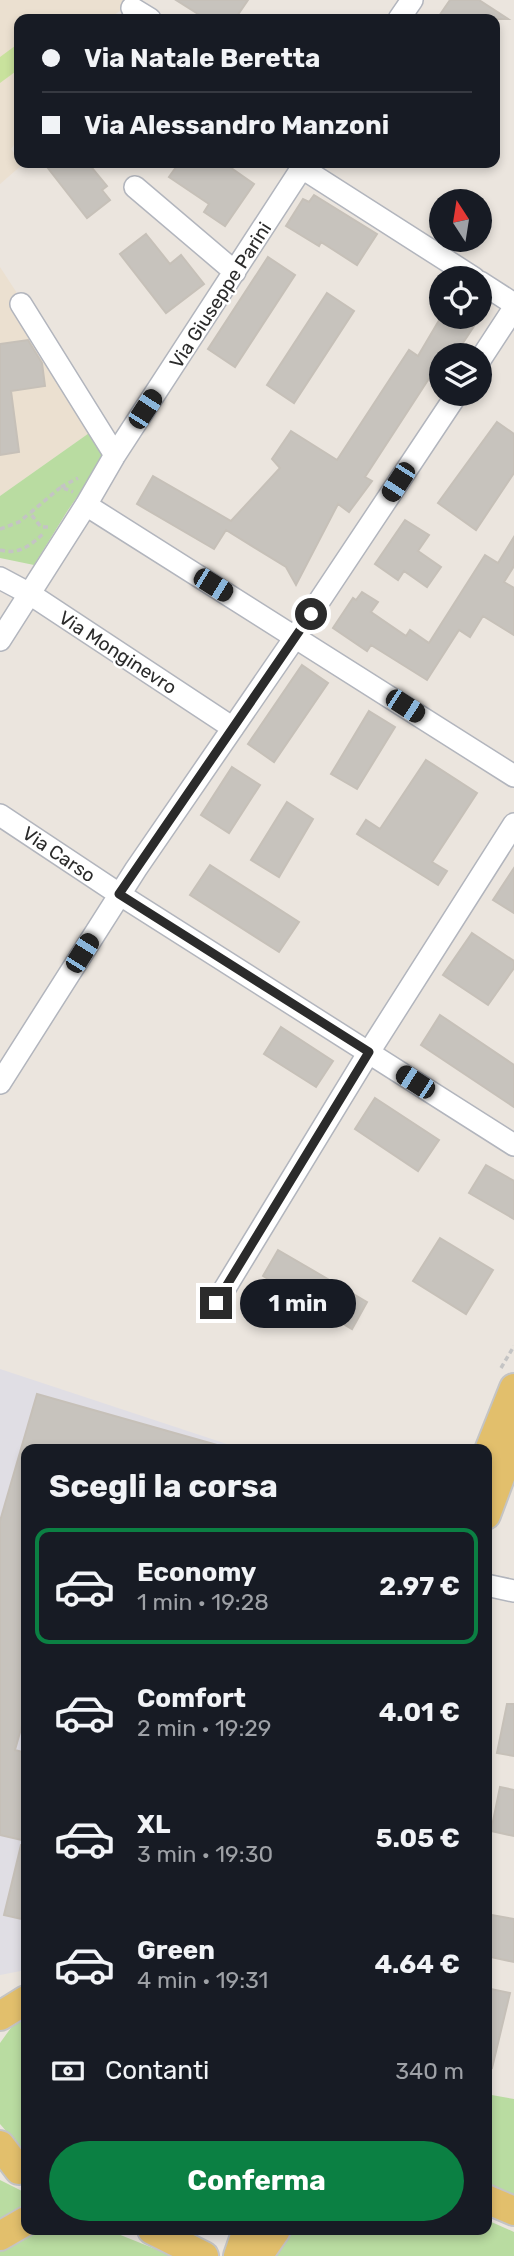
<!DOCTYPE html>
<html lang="it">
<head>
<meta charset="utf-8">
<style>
  :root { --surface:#171b24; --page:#242831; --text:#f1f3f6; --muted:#9ea1a6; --line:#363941; --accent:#0b8043 }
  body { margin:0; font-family:Rubik,sans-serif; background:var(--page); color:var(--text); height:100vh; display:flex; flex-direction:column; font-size:26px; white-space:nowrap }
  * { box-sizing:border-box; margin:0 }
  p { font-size:23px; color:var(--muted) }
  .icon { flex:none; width:38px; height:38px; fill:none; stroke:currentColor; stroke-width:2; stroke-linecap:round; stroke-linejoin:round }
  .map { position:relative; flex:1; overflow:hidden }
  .sheet { position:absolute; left:21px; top:1444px; width:471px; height:791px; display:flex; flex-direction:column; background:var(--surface); border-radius:14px; box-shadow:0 4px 10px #0003 }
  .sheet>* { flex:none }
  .guide { position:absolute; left:14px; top:14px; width:486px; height:154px; border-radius:14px; box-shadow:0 4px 10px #0003; display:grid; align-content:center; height:154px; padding:0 28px; background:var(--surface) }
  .needle { width:46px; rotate:348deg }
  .tools { position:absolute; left:429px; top:189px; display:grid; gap:14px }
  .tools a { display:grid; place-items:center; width:63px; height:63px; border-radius:50%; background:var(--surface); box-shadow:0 4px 10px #0003; font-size:35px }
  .end { position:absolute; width:32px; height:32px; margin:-16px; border:9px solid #2b2b2b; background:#fff; box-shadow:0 0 0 4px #fff }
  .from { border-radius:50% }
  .bubble { position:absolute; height:49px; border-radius:24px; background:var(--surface); box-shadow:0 4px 10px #0003; font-size:23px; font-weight:700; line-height:49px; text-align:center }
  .car { position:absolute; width:21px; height:42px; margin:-21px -10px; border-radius:9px; box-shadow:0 0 5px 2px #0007; background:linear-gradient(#222 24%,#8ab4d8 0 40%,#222 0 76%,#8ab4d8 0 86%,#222 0) }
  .guide b { display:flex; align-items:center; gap:24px; height:66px; font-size:26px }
  .guide b+b { border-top:2px solid var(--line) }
  .guide i { width:18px; height:18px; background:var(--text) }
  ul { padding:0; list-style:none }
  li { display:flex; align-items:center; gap:21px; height:116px; margin:0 14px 10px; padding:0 14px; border:4px solid transparent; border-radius:14px }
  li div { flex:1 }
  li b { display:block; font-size:26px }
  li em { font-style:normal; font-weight:700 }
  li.on { border-color:var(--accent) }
  li>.icon { width:63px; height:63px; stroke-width:1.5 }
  h2 { padding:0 28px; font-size:32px; line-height:84px }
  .pay { display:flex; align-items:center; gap:18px; height:77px; padding:0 28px; font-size:26px }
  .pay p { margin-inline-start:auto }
  .primary-button { display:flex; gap:14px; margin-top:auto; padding:14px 28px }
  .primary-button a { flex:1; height:80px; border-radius:42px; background:var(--accent); color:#fff; font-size:28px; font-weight:700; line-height:80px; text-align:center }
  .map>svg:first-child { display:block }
</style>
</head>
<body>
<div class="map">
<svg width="514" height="2256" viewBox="0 0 514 2256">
  <rect width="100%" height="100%" fill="#ebe5de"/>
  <!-- industrial -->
  <path fill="#e0dee4" d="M0 1369 242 1449H26V1970L0 1975Z"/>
  <!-- education -->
  <path fill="#ebe0d0" d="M0 0H134L109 19H19V138L11 149 19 159V163L23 164 0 184Z
    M0 267 102 424 0 496Z"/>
  <!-- green -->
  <path fill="#b9dca1" d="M92 431 107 454 68 510 34 565 0 558V496Z
    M26 2019V2154L0 2124V2043L13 2025Z
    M486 2094 514 2099V2195L487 2183Z
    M0 2180 26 2193V2216L0 2229Z
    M487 2220 514 2232V2256H273L290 2230H486Z
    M31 2230H108L173 2256H0V2250Z"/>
  <!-- pitch -->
  <path fill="#c9e29d" d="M19 43V69L0 83V57Z"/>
  <!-- building -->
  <path fill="#c7c3bd" stroke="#c6c0b8" stroke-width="2" d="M176 0H248L235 19H206Z
    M450 0H479L508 19H437Z
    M44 163H88L107 186 102 190 110 200 87 218Z
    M179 163H224L254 184 225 226 204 212 209 204 169 177Z
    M314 195 377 234 357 265 321 242 319 246 286 226 303 199 309 202Z
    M146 234 170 264 181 255 204 284 166 313 120 254Z
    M268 257 295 275 235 367 208 349Z
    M327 293 354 311 294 403 267 385Z
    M441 317H480L455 355H441V360L365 477 372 481 349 512 338 504 296 585 286 567 226 530 214 549 137 504 153 476 231 521 280 468 272 459 291 431 337 460 409 350 418 356Z
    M28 340 42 363 45 386 11 391 19 452 0 455V344Z
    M497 422 514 434V473L476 530 438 503Z
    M405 520 429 535 418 551 441 567 427 587 404 571 398 580 375 564Z
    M514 537V566L504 582 514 588V635L483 616 470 637 459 630 427 680 371 645 367 651 333 628 353 598 356 600 362 592 378 602 371 612 406 636 410 630 429 643 485 555 498 563Z
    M302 665 328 683 274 762 248 744Z
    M369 711 395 727 357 789 331 774Z
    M426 760 477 793 432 862 447 871 438 885 357 834 366 820 380 829Z
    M232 767 260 785 229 833 201 815Z
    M287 802 313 819 279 877 251 860Z
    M210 865 299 922 279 952 190 895Z
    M514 868V913L493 900Z
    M472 933 514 961V968L488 1005 443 975Z
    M440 1015 514 1065V1107L421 1045Z
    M281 1027 333 1061 316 1087 264 1054Z
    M375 1098 439 1140 418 1171 355 1129Z
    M486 1165 514 1181V1219L469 1193Z
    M440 1238 493 1270 466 1314 413 1281Z
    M278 1250 367 1302 352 1329 263 1276Z
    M37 1394 217 1445 216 1449H26V1711L15 1750 26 1753V1841L0 1835V1521Z
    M507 1704H514V1756L497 1753Z
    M500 1787 514 1790V1836L491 1831Z
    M21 1845H26V1920L4 1915Z
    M486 1914 514 1919V1962L486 1956Z
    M486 1988 510 1993 492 2068 486 2067Z"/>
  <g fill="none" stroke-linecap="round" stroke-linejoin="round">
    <!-- minor casing -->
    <g stroke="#b2b5bd" stroke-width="24">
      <path id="minor" d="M132 8 150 19
        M399 19 412 0
        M302 168 474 278
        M135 187 235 272
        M480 282 514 304
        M21 304 115 455
        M480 360 514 308
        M86 505 514 776
        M0 578 30 594 233 728
        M0 640 86 505 115 455 305 163
        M0 815 119 894 514 1145
        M0 1083 136 869 296 636 457 394
        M216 1303 369 1052 514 824
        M486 1585 514 1591"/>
    </g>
    <!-- major casing -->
    <g stroke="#c4c4c4" stroke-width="32">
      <path id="major" d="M486 1458 514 1388
        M486 1515 514 1440
        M0 2016 26 2000
        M0 2145 19 2170
        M486 2199 514 2211
        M152 2230 204 2256
        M0 2236 26 2221
        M238 2256 247 2230
        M258 2256 276 2230"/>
    </g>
    <!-- path -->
    <path stroke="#c4c4c4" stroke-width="3.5" stroke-dasharray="5 3.5" stroke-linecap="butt" d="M61 487 78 478
      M48 527H41L30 513 61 487 73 492
      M0 529 19 522 30 513
      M0 550C18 555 30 546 43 534
      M501 1368 514 1346"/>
    <!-- minor -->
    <use href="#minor" stroke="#fff" stroke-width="21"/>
    <!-- major -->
    <use href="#major" stroke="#e2bf6c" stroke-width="28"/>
  </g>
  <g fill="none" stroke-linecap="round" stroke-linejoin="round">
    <!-- route -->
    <path stroke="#2b2b2b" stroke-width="9" d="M216 1303 369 1052 119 894 311 614"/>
  </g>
  <g text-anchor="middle" stroke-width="5" stroke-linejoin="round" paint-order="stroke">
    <!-- street labels -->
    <g font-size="19" fill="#2b2b2b" stroke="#fff">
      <text transform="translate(220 295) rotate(-57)" y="7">Via Giuseppe Parini</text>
      <text transform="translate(118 652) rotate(33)" y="7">Via Monginevro</text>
      <text transform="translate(59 854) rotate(34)" y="7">Via Carso</text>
    </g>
  </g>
</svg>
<div class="tools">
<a><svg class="needle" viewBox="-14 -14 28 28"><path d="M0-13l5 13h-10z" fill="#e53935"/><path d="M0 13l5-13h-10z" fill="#9ea1a6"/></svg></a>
<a><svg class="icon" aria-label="locate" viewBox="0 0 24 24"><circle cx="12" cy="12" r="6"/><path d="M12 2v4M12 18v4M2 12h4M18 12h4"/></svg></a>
<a><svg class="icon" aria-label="layers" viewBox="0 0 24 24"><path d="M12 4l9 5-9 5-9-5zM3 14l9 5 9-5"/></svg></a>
</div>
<i class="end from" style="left:311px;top:614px"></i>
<i class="end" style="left:216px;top:1303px"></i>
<div class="bubble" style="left:240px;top:1279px;width:116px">1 min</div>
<i class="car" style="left:145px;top:409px;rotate:33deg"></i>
<i class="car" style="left:398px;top:482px;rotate:213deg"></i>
<i class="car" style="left:213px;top:585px;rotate:122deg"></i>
<i class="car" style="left:405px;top:706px;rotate:123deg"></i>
<i class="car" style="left:82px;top:953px;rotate:32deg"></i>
<i class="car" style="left:415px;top:1082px;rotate:303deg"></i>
<div class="guide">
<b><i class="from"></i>Via Natale Beretta</b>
<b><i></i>Via Alessandro Manzoni</b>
</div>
<section class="sheet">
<h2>Scegli la corsa</h2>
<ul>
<li class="on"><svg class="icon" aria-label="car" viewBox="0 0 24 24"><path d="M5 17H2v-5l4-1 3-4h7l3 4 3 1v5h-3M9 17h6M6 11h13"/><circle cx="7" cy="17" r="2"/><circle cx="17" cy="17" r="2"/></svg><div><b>Economy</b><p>1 min · 19:28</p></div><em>2.97 €</em></li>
<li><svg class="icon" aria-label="car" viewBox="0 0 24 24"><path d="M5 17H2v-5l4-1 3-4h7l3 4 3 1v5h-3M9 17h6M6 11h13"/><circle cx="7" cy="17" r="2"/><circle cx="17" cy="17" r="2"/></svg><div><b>Comfort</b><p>2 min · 19:29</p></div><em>4.01 €</em></li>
<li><svg class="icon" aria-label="car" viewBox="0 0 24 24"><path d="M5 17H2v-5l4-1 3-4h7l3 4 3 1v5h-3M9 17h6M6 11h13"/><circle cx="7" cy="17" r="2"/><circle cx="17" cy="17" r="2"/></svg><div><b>XL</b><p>3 min · 19:30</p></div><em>5.05 €</em></li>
<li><svg class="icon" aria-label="car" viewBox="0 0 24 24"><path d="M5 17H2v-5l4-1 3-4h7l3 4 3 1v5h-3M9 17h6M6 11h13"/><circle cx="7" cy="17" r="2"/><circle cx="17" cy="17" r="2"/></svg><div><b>Green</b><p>4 min · 19:31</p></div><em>4.64 €</em></li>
</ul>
<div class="pay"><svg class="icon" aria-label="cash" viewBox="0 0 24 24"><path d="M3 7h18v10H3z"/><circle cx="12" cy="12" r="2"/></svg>Contanti<p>340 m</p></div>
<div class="primary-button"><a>Conferma</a></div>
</section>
</div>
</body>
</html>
